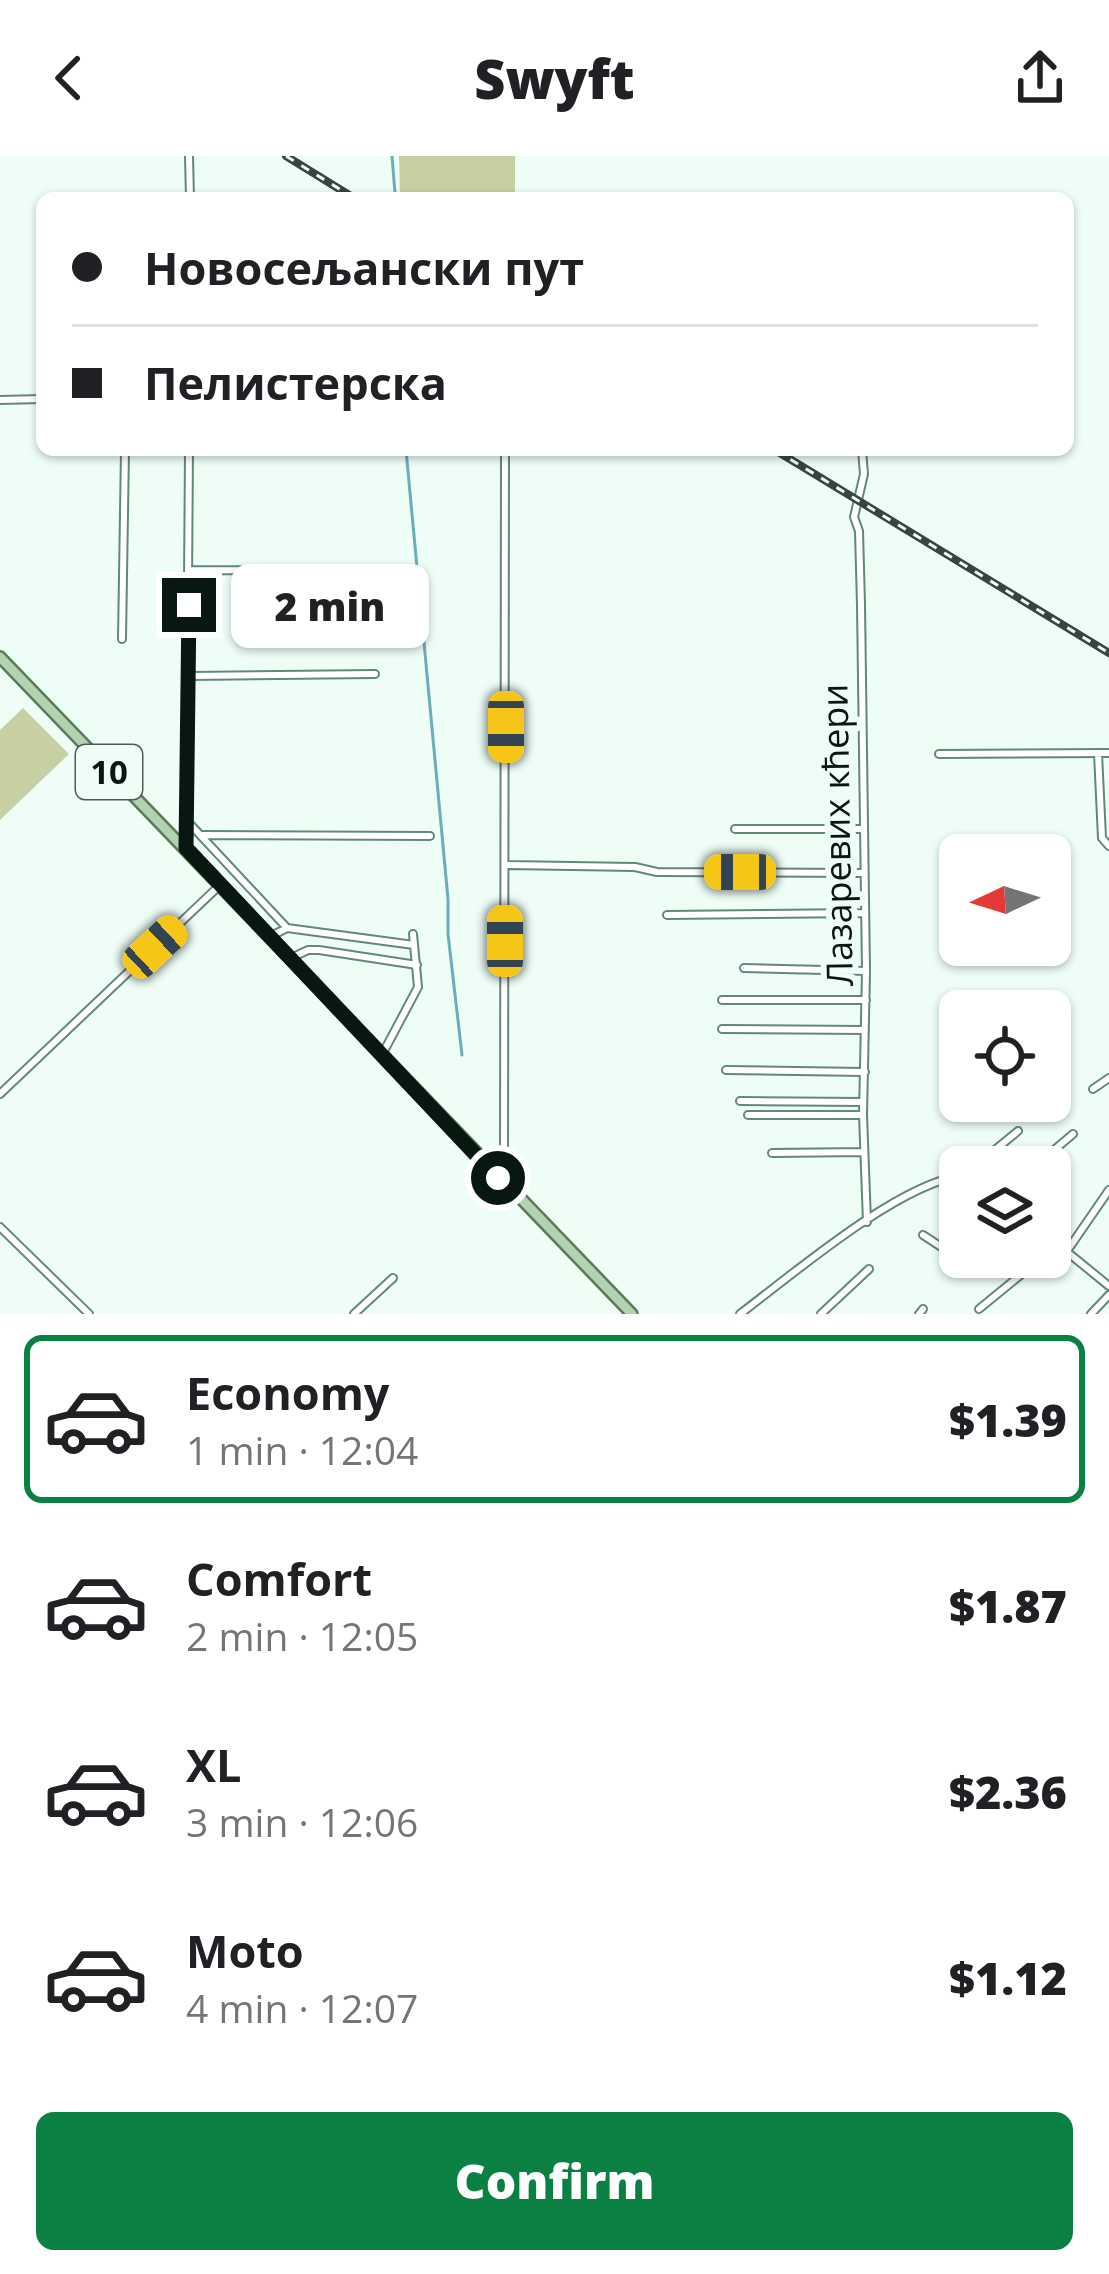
<!DOCTYPE html>
<html lang="en">
<head>
<meta charset="utf-8">
<style>
  :root { --surface:#fff; --page:#f6f6f6; --text:#202124; --muted:#757577; --line:#e0e0e0; --accent:#0b8043 }
  body { margin:0; font-family:"Open Sans",sans-serif; background:var(--page); color:var(--text); height:100vh; display:flex; flex-direction:column; font-size:45px; white-space:nowrap }
  * { box-sizing:border-box; margin:0 }
  p { font-size:39px; color:var(--muted) }
  .icon { flex:none; width:66px; height:66px; fill:none; stroke:currentColor; stroke-width:2; stroke-linecap:round; stroke-linejoin:round }
  .map { position:relative; height:1158px; overflow:hidden }
  .details { display:flex; flex-direction:column; background:var(--surface); flex:1 }
  .details>* { flex:none }
  .banner { position:absolute; left:36px; top:36px; width:1038px; height:264px; border-radius:18px; box-shadow:0 3px 9px #0004; display:grid; align-content:center; height:264px; padding:0 36px; background:var(--surface) }
  .needle { width:78px; rotate:266deg }
  .controls { position:absolute; left:939px; top:678px; display:grid; gap:24px }
  .controls a { display:grid; place-items:center; width:132px; height:132px; border-radius:18px; background:var(--surface); box-shadow:0 3px 9px #0004; font-size:60px }
  .end { position:absolute; width:54px; height:54px; margin:-27px; border:15px solid #081711; background:#fff; box-shadow:0 0 0 6px #fff }
  .from { border-radius:50% }
  .bubble { position:absolute; height:84px; border-radius:18px; background:var(--surface); box-shadow:0 3px 9px #0004; font-size:39px; font-weight:800; line-height:84px; text-align:center }
  .car { position:absolute; width:36px; height:72px; margin:-36px -18px; border-radius:15px; box-shadow:0 0 9px 3px #0007; background:linear-gradient(#f5c518 24%,#345 0 40%,#f5c518 0 76%,#345 0 86%,#f5c518 0) }
  .banner b { display:flex; align-items:center; gap:42px; height:114px; font-size:45px }
  .banner b+b { border-top:3px solid var(--line) }
  .banner i { width:30px; height:30px; background:var(--text) }
  ul { padding:21px 0 0; list-style:none }
  li { display:flex; align-items:center; gap:36px; height:168px; margin:0 24px 18px; padding:0 12px; border:6px solid transparent; border-radius:18px }
  li div { flex:1 }
  li b { display:block; font-size:45px }
  li em { font-style:normal; font-weight:800 }
  li.on { border-color:var(--accent) }
  li>.icon { width:108px; height:108px; stroke-width:1.5 }
  .cta { display:flex; gap:24px; margin-top:auto; padding:24px 36px }
  .cta a { flex:1; height:138px; border-radius:18px; background:var(--accent); color:#fff; font-size:48px; font-weight:800; line-height:138px; text-align:center }
  header { display:flex; justify-content:space-between; align-items:center; height:156px; padding:0 36px; background:var(--surface); font-size:54px; font-weight:800 }
  .map>svg:first-child { display:block }
</style>
</head>
<body>
<header><svg class="icon" aria-label="back" viewBox="0 0 24 24"><path d="M15 5l-7 7 7 7"/></svg>Swyft<svg class="icon" aria-label="share" viewBox="0 0 24 24"><path d="M12 15V3M7 8l5-5 5 5M5 13v7h14v-7"/></svg></header>
<div class="map">
<svg width="1109" height="1158" viewBox="0 0 1109 1158">
  <rect width="100%" height="100%" fill="#eefef7"/>
  <!-- green -->
  <path fill="#c7d0a3" d="M399 0H515V42H400Z
    M23 552 69 598 0 664V574Z"/>
  <g fill="none" stroke-linecap="round" stroke-linejoin="round">
    <!-- stream -->
    <path stroke="#6bacbd" stroke-width="3" d="M392 42 395 37 392 0
      M406 294 448 743V778L462 899"/>
    <!-- minor casing -->
    <g stroke="#628878" stroke-width="10">
      <path id="minor" d="M189 0 190 42
        M0 244 42 243
        M862 294 864 318 854 361 859 375 861 449 866 815 863 959 867 1066
        M189 414 410 415
        M122 483 125 294
        M190 520 375 518
        M1098 597 1102 682 1109 690
        M939 598 1109 597
        M189 667 287 772 269 781
        M735 673H864
        M203 679 430 680
        M186 692 189 294
        M505 709 635 711 657 716 864 717
        M667 759 865 757
        M287 772 414 789
        M291 802 308 794H319L417 809
        M744 812 866 815
        M722 844H866
        M722 873 865 874
        M383 897 418 831 413 778
        M726 914 865 916
        M1093 933 1109 922
        M0 938 220 729
        M740 945 863 946
        M748 959H863
        M772 997 864 996
        M974 1011 1018 975
        M1034 1011 1073 978
        M500 1019 504 1006 505 294
        M0 1071 89 1158
        M923 1079 946 1094 960 1077
        M1050 1082 1109 1130
        M1067 1095 1109 1034
        M979 1153 1023 1117 1034 1101
        M354 1158 393 1122
        M740 1158C793 1118 897 1029 960 1020
        M821 1158 869 1113
        M919 1158 923 1153
        M1091 1158 1109 1139"/>
    </g>
    <!-- major casing -->
    <g stroke="#577c57" stroke-width="14">
      <path id="major" d="M0 501 632 1158"/>
    </g>
    <!-- minor -->
    <use href="#minor" stroke="#fff" stroke-width="6"/>
    <!-- major -->
    <use href="#major" stroke="#b4d1b0" stroke-width="9"/>
    <!-- rail casing -->
    <g stroke="#36453f" stroke-width="8">
      <path id="rail" d="M286 0 354 42
        M775 294 1109 497"/>
    </g>
    <!-- rail -->
    <use href="#rail" stroke="#eefef7" stroke-width="3" stroke-dasharray="9" stroke-linecap="butt"/>
  </g>
  <g fill="none" stroke-linecap="round" stroke-linejoin="round">
    <!-- route -->
    <path stroke="#081711" stroke-width="15" d="M189 449 186 692 498 1022"/>
  </g>
  <g text-anchor="middle" stroke-width="12" stroke-linejoin="round" paint-order="stroke">
    <!-- shield labels -->
    <rect fill="#eefef7" stroke="#4d5c56" stroke-width="3" x="76" y="589" width="66" height="54" rx="9"/>
    <g font-size="33" font-weight="bold" fill="#081711">
      <text x="109" y="628">10</text>
    </g>
    <!-- street labels -->
    <g font-size="36" fill="#081711" stroke="#eefef7">
      <text transform="translate(837 679) rotate(-91)" y="13">Лазаревих кћери</text>
    </g>
  </g>
</svg>
<div class="controls">
<a><svg class="needle" viewBox="-14 -14 28 28"><path d="M0-13l5 13h-10z" fill="#e53935"/><path d="M0 13l5-13h-10z" fill="#757577"/></svg></a>
<a><svg class="icon" aria-label="locate" viewBox="0 0 24 24"><circle cx="12" cy="12" r="6"/><path d="M12 2v4M12 18v4M2 12h4M18 12h4"/></svg></a>
<a><svg class="icon" aria-label="layers" viewBox="0 0 24 24"><path d="M12 4l9 5-9 5-9-5zM3 14l9 5 9-5"/></svg></a>
</div>
<i class="end from" style="left:498px;top:1022px"></i>
<i class="end" style="left:189px;top:449px"></i>
<div class="bubble" style="left:231px;top:408px;width:198px">2 min</div>
<i class="car" style="left:506px;top:571px;rotate:180deg"></i>
<i class="car" style="left:740px;top:716px;rotate:270deg"></i>
<i class="car" style="left:505px;top:785px;rotate:0deg"></i>
<i class="car" style="left:155px;top:791px;rotate:47deg"></i>
<div class="banner">
<b><i class="from"></i>Новосељански пут</b>
<b><i></i>Пелистерска</b>
</div>
</div>
<section class="details">
<ul>
<li class="on"><svg class="icon" aria-label="car" viewBox="0 0 24 24"><path d="M5 17H2v-5l4-1 3-4h7l3 4 3 1v5h-3M9 17h6M6 11h13"/><circle cx="7" cy="17" r="2"/><circle cx="17" cy="17" r="2"/></svg><div><b>Economy</b><p>1 min · 12:04</p></div><em>$1.39</em></li>
<li><svg class="icon" aria-label="car" viewBox="0 0 24 24"><path d="M5 17H2v-5l4-1 3-4h7l3 4 3 1v5h-3M9 17h6M6 11h13"/><circle cx="7" cy="17" r="2"/><circle cx="17" cy="17" r="2"/></svg><div><b>Comfort</b><p>2 min · 12:05</p></div><em>$1.87</em></li>
<li><svg class="icon" aria-label="car" viewBox="0 0 24 24"><path d="M5 17H2v-5l4-1 3-4h7l3 4 3 1v5h-3M9 17h6M6 11h13"/><circle cx="7" cy="17" r="2"/><circle cx="17" cy="17" r="2"/></svg><div><b>XL</b><p>3 min · 12:06</p></div><em>$2.36</em></li>
<li><svg class="icon" aria-label="car" viewBox="0 0 24 24"><path d="M5 17H2v-5l4-1 3-4h7l3 4 3 1v5h-3M9 17h6M6 11h13"/><circle cx="7" cy="17" r="2"/><circle cx="17" cy="17" r="2"/></svg><div><b>Moto</b><p>4 min · 12:07</p></div><em>$1.12</em></li>
</ul>
<div class="cta"><a>Confirm</a></div>
</section>
</body>
</html>
